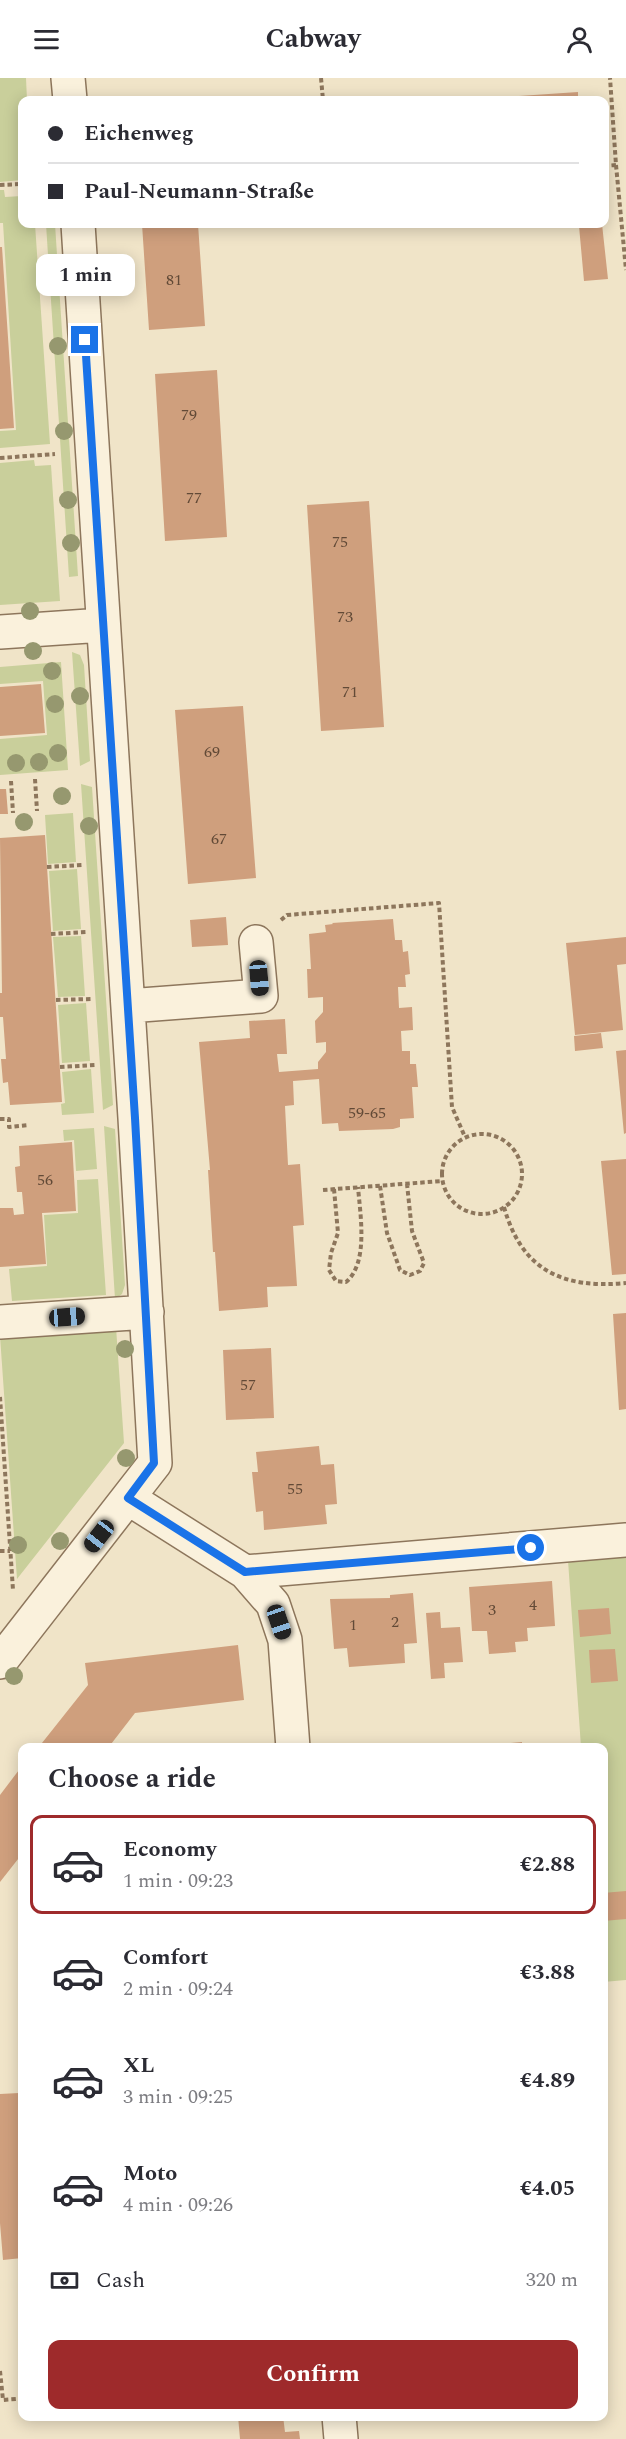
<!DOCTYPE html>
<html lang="en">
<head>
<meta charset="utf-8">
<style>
  :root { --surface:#fff; --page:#f2f2f3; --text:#2b2b33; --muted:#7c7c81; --line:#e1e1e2; --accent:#9e2a2b }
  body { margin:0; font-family:Spectral,serif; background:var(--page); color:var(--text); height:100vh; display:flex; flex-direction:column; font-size:22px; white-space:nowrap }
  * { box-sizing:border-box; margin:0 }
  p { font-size:20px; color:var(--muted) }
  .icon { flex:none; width:33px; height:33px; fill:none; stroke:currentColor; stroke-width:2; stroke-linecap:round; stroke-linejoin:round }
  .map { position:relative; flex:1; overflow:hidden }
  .details { position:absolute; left:18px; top:1665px; width:590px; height:678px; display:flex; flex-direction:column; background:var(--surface); border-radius:12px; box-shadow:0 3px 15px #0003 }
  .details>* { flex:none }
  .hud { position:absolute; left:18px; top:18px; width:591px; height:132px; border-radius:12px; box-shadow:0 3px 15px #0003; display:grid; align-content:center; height:132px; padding:0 30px; background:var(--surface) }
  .end { position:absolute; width:27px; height:27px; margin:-14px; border:8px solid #1a73e8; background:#fff; box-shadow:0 0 0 3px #fff }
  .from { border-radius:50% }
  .bubble { position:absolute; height:42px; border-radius:12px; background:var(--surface); box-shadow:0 3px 15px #0003; font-size:20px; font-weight:700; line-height:42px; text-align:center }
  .car { position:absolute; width:18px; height:36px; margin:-18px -9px; border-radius:8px; box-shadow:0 0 4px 2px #0007; background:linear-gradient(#222 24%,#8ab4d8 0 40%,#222 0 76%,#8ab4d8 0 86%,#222 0) }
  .hud b { display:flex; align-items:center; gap:21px; height:57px; font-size:22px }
  .hud b+b { border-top:2px solid var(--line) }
  .hud i { width:15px; height:15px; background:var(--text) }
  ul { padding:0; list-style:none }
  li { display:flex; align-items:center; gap:18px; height:99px; margin:0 12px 9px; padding:0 18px; border:3px solid transparent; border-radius:12px }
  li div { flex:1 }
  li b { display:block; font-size:22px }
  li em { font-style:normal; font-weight:700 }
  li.selected { border-color:var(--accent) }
  li>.icon { width:54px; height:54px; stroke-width:1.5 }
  h2 { padding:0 30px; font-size:27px; line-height:72px }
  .pay { display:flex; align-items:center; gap:15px; height:66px; padding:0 30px; font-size:22px }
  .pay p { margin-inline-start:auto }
  .primary-button { display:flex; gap:12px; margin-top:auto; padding:12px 30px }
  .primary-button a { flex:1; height:69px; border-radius:12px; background:var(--accent); color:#fff; font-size:24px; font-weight:700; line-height:69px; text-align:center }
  header { display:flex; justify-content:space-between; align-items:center; height:78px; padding:0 30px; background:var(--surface); font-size:27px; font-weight:700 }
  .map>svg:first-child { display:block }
</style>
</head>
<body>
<header><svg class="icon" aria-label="menu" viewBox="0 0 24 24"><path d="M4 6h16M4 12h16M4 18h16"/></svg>Cabway<svg class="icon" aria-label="person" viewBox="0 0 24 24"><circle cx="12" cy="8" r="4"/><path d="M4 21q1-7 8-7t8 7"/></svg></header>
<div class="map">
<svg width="626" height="2361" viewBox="0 0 626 2361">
  <rect width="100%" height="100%" fill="#f0e4c8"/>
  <!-- green -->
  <path fill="#c9cf9b" d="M0 0H26L27 22H22V102L0 104Z
    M0 112H4L5 119 22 118V146H35L50 366 0 370V353L16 352 3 145H0Z
    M46 146H55L78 498 69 499Z
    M34 382 35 388 51 387 60 523 0 527V385Z
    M72 574 80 577 84 587 90 683 80 688Z
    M61 584 68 692 0 697V661L47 657 43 603 0 606V589Z
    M81 706 92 709 113 1027 103 1032Z
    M73 735 76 784 48 786 45 737Z
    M77 791 81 851 53 853 49 793Z
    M81 858 85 918 58 919 53 859Z
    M86 925 90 983 62 985 58 927Z
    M91 991 94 1035 62 1037 61 1026 65 1025 62 994Z
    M104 1048 115 1051 125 1207 122 1216 115 1221Z
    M94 1050 97 1091 76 1093 74 1062 64 1063 63 1052Z
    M98 1101 106 1217 12 1223 9 1191 47 1188 44 1137 78 1135 77 1102Z
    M116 1249 124 1365 17 1501 0 1258Z
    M626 1464V1902L603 1904V1670L581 1669 567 1468Z"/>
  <!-- building -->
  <path fill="#cf9f7d" d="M578 14V22H476V21Z
    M142 146H198L205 248 149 252Z
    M602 146 608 201 584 203 579 148Z
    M0 169H2L14 350 0 351Z
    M217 292 227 459 165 463 155 296Z
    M369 423 384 649 321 653 307 427Z
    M41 606 45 655 0 658V609Z
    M243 628 256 800 188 806 175 632Z
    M0 711H6L8 736H0Z
    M45 757 62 1024 10 1027 8 1004 3 1005 1 981H6L3 939H0V915H2L0 760Z
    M226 839 228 867 192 869 190 842Z
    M393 841 395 862H402L403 874 408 873 410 896 405 897 406 909H398L399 930 412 929 413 952 401 953 402 973H410V986H416L418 1009H412L414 1040 400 1041V1049L393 1051 339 1053 338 1045 322 1046 319 1001 293 1003 294 1027 285 1028 288 1087 300 1086 304 1147 293 1148 297 1208 267 1209 268 1229 219 1233 215 1174H213L208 1092H210L199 964 250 960 249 943 285 941 287 976H277L279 994 318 991V984L326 974V964L316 965 315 943 323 934V919L308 920 307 891H311L309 856 326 854 325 847 333 846 332 845Z
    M626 859V886L617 887 623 952 575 957 566 865Z
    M601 955 603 970 575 973 574 958Z
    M626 972V1055L624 1056 616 973Z
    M72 1064 76 1133 42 1135 46 1186 0 1189V1130H13L14 1137 24 1136 22 1114H17L15 1089 20 1088 19 1068Z
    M626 1081V1196L612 1197 601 1083Z
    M626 1235V1331L619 1332 613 1236Z
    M271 1270 274 1340 226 1342 223 1272Z
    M319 1368 321 1387 334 1386 337 1426 325 1427 327 1446 264 1452 263 1433 256 1434 252 1394H258L256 1374Z
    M552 1503 555 1548 527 1550 528 1563 515 1564 516 1574 489 1576 487 1553H472L469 1509Z
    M413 1515 417 1565 404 1566 405 1585 349 1589 347 1570 334 1571 330 1521 390 1520V1517Z
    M609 1530 611 1556 580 1559 578 1532Z
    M440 1534 441 1550 460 1549 463 1584 444 1585 445 1600 431 1601 426 1535Z
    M238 1567 244 1622 135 1635 108 1670H38L88 1607 85 1585Z
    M615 1571 618 1603 591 1605 589 1572Z
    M522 1664V1670H499V1666Z
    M22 1688V1776L0 1804V1717Z
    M626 1813V1841L603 1843V1815Z
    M19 2015 22 2051V2180L3 2182 0 2145V2016Z
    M238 2338H283L285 2354 299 2353 300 2361H240Z"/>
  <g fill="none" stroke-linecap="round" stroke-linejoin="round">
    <!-- minor casing -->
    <g stroke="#8d765c" stroke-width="36">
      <path id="minor" d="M68 0 70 22
        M0 554 103 547
        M128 928 261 918 256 864
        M0 1244 147 1234
        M128 1420 245 1494 273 1526 285 1562 293 1670
        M245 1494 626 1462
        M0 1584 155 1385 135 1040 78 146
        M339 2338 341 2361"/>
    </g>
    <!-- path -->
    <path stroke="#8d765c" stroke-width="4" stroke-dasharray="4.5 3" stroke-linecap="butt" d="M321 0 323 22
      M616 87 626 192
      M604 88 616 87 610 0
      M0 107 22 106
      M0 380 55 376
      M35 701 37 733
      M11 703 13 735
      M47 789 82 787
      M281 842 287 837 439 825 452 1029 465 1059
      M51 856 86 854
      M56 922 91 921
      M60 989 95 987
      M0 1041H9V1049L28 1047
      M442 1096a40 40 0 1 1 80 0a40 40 0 1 1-80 0Z
      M380 1108 387 1155 400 1192 410 1197 420 1193 424 1185 412 1153 407 1106
      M334 1111 338 1155 331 1175 329 1192 336 1203 346 1204C369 1185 360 1135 358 1109
      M323 1112 442 1103
      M504 1129C522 1193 563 1211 626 1205
      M0 1319 13 1512
      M0 1473H10
      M0 2293 3 2322 16 2321"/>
    <!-- minor -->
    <use href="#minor" stroke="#faf1dc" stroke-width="33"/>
  </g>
  <!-- trees -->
  <g fill="#96986f">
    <circle cx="53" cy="189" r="9"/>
    <circle cx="58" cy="268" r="9"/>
    <circle cx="64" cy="353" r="9"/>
    <circle cx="68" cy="422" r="9"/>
    <circle cx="71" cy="465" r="9"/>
    <circle cx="30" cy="533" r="9"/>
    <circle cx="33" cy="573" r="9"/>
    <circle cx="52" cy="593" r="9"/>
    <circle cx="80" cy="618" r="9"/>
    <circle cx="55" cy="626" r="9"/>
    <circle cx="58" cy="675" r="9"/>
    <circle cx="39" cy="684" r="9"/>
    <circle cx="16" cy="685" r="9"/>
    <circle cx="62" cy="718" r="9"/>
    <circle cx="24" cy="744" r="9"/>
    <circle cx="89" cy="748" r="9"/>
    <circle cx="125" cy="1271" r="9"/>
    <circle cx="126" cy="1380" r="9"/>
    <circle cx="60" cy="1463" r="9"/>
    <circle cx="18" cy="1467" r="9"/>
    <circle cx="14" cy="1598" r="9"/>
  </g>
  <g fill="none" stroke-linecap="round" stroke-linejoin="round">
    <!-- route -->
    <path stroke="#1a73e8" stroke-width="8" d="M85 262 135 1040 154 1385 128 1420 245 1494 531 1470"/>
  </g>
  <g text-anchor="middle" stroke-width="4.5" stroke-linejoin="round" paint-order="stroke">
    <!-- number labels -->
    <g font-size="16" fill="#624a37">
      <text x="174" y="207">81</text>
      <text x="189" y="342">79</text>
      <text x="194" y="425">77</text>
      <text x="340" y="469">75</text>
      <text x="345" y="544">73</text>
      <text x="350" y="619">71</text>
      <text x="212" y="679">69</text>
      <text x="219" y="766">67</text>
      <text x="367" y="1040">59-65</text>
      <text x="45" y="1107">56</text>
      <text x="248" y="1312">57</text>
      <text x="295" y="1416">55</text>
      <text x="533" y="1532">4</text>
      <text x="492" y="1537">3</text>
      <text x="395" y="1549">2</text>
      <text x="353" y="1552">1</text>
    </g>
  </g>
</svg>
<i class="end from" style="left:531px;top:1470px"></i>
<i class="end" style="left:85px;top:262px"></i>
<div class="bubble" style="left:36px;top:176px;width:99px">1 min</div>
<i class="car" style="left:259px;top:900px;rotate:175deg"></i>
<i class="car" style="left:67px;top:1239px;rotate:86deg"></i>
<i class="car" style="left:99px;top:1458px;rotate:218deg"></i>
<i class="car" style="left:279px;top:1544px;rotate:161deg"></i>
<div class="hud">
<b><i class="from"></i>Eichenweg</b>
<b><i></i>Paul-Neumann-Straße</b>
</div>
<section class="details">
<h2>Choose a ride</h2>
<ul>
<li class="selected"><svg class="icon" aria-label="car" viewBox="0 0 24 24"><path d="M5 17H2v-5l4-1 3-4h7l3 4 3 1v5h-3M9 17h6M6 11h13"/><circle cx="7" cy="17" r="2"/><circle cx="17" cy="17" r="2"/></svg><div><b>Economy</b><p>1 min · 09:23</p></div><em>€2.88</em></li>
<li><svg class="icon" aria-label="car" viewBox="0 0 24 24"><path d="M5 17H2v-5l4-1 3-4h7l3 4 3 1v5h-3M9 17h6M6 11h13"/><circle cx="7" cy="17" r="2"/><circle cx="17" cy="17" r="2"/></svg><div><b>Comfort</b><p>2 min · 09:24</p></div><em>€3.88</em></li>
<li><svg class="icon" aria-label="car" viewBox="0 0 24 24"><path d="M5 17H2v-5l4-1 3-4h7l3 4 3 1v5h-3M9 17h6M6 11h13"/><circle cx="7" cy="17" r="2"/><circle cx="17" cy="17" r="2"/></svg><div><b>XL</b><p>3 min · 09:25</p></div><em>€4.89</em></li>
<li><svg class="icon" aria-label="car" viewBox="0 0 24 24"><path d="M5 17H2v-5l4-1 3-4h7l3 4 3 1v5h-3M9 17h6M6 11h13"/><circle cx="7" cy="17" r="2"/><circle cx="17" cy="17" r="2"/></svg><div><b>Moto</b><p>4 min · 09:26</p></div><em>€4.05</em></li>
</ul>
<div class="pay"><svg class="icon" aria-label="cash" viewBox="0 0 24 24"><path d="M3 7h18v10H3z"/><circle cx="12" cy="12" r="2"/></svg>Cash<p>320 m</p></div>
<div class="primary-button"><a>Confirm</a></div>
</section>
</div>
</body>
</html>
